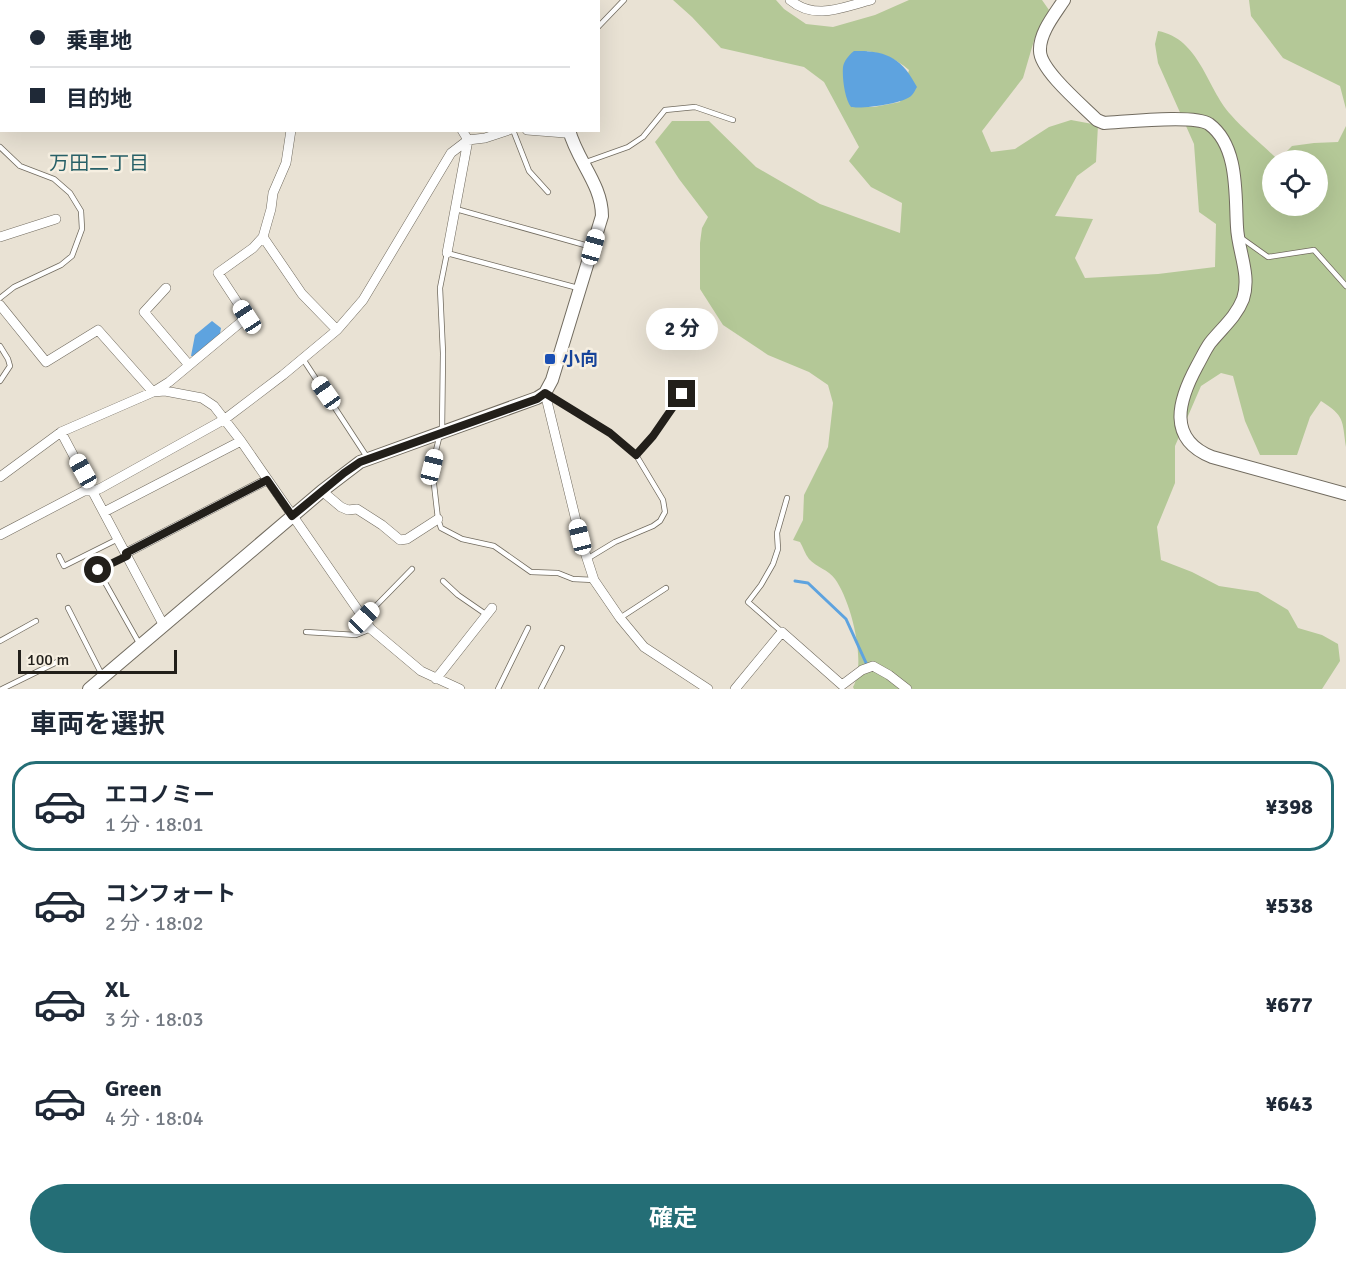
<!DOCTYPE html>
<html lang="ja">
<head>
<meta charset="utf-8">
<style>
  :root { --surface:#fff; --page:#f6f6f7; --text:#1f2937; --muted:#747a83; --line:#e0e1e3; --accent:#246e76 }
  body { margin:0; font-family:Signika,"Noto Sans JP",sans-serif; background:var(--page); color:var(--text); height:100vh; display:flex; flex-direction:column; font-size:22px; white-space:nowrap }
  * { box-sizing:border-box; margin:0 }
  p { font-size:20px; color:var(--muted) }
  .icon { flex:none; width:33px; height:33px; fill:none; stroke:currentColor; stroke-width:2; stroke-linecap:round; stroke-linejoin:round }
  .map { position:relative; height:689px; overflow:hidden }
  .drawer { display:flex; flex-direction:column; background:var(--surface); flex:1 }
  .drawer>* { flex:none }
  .banner { position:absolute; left:0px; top:0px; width:600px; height:132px; box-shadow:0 6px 24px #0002; display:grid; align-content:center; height:132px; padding:0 30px; background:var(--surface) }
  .tools { position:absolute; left:1262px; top:150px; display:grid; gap:12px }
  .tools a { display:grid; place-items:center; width:66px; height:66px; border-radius:50%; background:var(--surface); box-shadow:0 6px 24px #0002; font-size:30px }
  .scale { position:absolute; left:18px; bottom:15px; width:159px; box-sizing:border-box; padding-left:6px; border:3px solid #221f1a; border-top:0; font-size:16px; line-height:21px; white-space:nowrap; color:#221f1a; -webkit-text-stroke:4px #f6efe1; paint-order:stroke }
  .end { position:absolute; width:27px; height:27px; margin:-14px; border:8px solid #221f1a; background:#fff; box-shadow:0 0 0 3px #fff }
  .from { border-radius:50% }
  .bubble { position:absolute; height:42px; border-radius:21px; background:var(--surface); box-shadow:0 6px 24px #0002; font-size:20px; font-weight:700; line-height:42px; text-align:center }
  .car { position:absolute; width:18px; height:36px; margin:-18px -9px; border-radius:8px; box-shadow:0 0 4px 2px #0007; background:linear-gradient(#fff 24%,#345 0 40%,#fff 0 76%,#345 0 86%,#fff 0) }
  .banner b { display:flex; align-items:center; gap:21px; height:57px; font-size:22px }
  .banner b+b { border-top:2px solid var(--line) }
  .banner i { width:15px; height:15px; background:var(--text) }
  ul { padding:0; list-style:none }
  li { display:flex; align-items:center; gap:18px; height:90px; margin:0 12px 9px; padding:0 18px; border:3px solid transparent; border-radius:24px }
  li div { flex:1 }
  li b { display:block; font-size:22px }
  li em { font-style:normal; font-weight:700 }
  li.on { border-color:var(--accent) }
  li>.icon { width:54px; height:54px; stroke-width:1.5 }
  h2 { padding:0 30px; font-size:27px; line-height:72px }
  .action { display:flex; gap:12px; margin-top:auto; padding:12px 30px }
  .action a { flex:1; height:69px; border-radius:36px; background:var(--accent); color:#fff; font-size:24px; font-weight:700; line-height:69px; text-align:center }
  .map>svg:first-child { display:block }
</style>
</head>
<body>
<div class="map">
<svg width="1346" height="689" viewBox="0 0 1346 689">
  <rect width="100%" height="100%" fill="#e9e2d4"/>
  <!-- green -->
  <path fill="#b4c897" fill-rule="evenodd" d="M673 0H776L784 9 806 24 833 27 875 15 909 0H1042L1049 10 1035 37 1023 78 982 131 991 152 1015 149 1049 127 1071 120 1098 125 1096 162 1077 176 1055 216 1093 219 1075 258 1085 278 1158 274 1215 267 1216 224 1199 212 1194 144 1158 63 1155 44 1158 31C1200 39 1206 87 1231 115 1245 131 1263 145 1278 160L1292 146 1314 143 1338 142 1346 126V447C1342 420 1345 416 1321 401L1310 417 1297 455H1260L1245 421 1233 376 1221 373 1201 386 1175 446V483L1157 527 1161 560 1192 572 1219 586 1258 592 1288 610 1298 628 1322 635 1338 644 1340 661 1322 689H854L853 687C867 663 851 601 835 579 829 570 816 567 809 559 805 554 803 547 800 542L793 540 803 520 804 495 828 447 833 403 828 385 809 372 768 355 723 325 700 289V243L702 228 708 217 679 179 655 142 672 121H709L756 167 820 204 900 233 902 203 871 187 849 161 859 147 824 82 804 67 721 48 692 17ZM867 51C884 54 895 58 909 70L900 102 874 107H852ZM1272 160H1317V206H1272Z
    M1249 0H1346V109L1340 86 1283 58 1251 16Z"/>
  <!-- water -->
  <path fill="#5ea3df" d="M854 51C886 50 902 58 917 87 915 90 914 93 912 95 904 104 863 109 851 107 845 99 842 78 843 67 844 61 849 55 854 51Z
    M212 321 221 328 220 334 193 356H191L195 335Z"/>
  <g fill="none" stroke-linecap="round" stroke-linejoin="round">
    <!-- stream -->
    <path stroke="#5ea3df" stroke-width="3" d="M795 581 808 583 846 619 867 665"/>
    <!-- service casing -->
    <g stroke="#716b5f" stroke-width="6">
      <path id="service" d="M598 27 624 0
        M0 91 2 89
        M513 130 529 171 548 192
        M0 147 20 166 54 179 70 193 81 211 82 229 72 256 61 265 14 287 0 298
        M586 162 628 147 643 137 665 110 695 107 733 120
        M456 209 592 247
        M1240 237 1268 257 1314 250 1346 286
        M0 346 8 359 10 366 0 381
        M303 359 367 457
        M546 393 611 433 636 455 663 500 665 512 660 521 653 526 615 542 587 559
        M442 432 443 353 440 288 447 253 578 288
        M440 434 432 467 438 519 441 528 462 539 494 546 531 572 558 573 573 579 594 580
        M636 455 653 436 682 394
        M59 556 64 566 118 539
        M127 556 98 570 139 643
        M443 581 458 595 487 615
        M68 608 102 675
        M364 618 412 569
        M620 618 666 588
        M306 632 356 635 371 629
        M782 632 748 602 761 585 773 564 778 549 777 533 787 498
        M0 641 36 621
        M2 689 59 661
        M498 689 528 628
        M541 689 562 648"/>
    </g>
    <!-- minor casing -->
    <g stroke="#716b5f" stroke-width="10">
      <path id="minor" d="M4 0V2
        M106 0V2
        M298 0 299 2
        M378 0 379 2
        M790 0C815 21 843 7 871 0
        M342 2 345 0
        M418 2 420 0
        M521 2 523 0
        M0 14 2 13
        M527 130 565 133 569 131
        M0 237 56 219
        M263 237 302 294 337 330
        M447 253 468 140 462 130
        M166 288 144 312 189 365
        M0 305 46 362 98 330 153 392 169 382 247 317 218 273 253 248 263 237 271 209 273 193 286 163 291 130
        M545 393 580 537 594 580 620 618 644 647 708 689
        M61 432 164 626
        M0 477 61 432 153 392 165 391 202 398 214 406 241 441 371 629 421 671 460 689
        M322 491 341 507 348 510 357 509 382 525 400 540 407 539 438 519
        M104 512 241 441
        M0 535 84 491H94L101 488 225 419 283 375 337 330 363 300 451 153 468 140 485 138 509 130
        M126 553 267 480
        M436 679 492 608
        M735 689 782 632 842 685 862 670 873 666 889 675 907 689"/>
    </g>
    <!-- tertiary casing -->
    <g stroke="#716b5f" stroke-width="14">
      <path id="tertiary" d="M539 0 540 2
        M1064 0C1055 14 1039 33 1040 51 1040 70 1083 106 1097 120L1104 123C1125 122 1194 114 1209 124 1239 146 1235 195 1237 227 1238 251 1251 275 1243 299 1236 317 1222 328 1210 343 1205 350 1201 359 1197 366 1178 401 1167 439 1212 457L1346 494
        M89 689 322 491 360 462 537 398 545 393 552 380 602 216C602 184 577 161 569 130"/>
    </g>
    <!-- service -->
    <use href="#service" stroke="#fff" stroke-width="4.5"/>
    <!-- minor -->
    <use href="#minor" stroke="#fff" stroke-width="9"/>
    <!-- tertiary -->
    <use href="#tertiary" stroke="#fff" stroke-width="12"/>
  </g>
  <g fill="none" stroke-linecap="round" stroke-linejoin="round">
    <!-- route -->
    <path stroke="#221f1a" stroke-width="8" d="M98 570 127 556 126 553 267 480 292 516 344 473 360 462 537 399 545 393 610 433 636 455 653 436 682 394"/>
  </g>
  <!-- markers -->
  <rect fill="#1a4fb4" stroke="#f6efe1" stroke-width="2" x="544" y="353" width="12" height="12" rx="3"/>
  <g text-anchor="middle" stroke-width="5" stroke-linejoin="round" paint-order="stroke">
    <!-- transit labels -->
    <g font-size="18" font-weight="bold" fill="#164399" stroke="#f6efe1" text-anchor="start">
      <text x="562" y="365">小向</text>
    </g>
    <!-- neighbourhood labels -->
    <g font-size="20" fill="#286168" stroke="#f6efe1">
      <text x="99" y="170">万田二丁目</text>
    </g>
  </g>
</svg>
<div class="tools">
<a><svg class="icon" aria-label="locate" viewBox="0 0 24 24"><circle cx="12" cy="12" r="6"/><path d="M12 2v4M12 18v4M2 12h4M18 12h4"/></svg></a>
</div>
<div class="scale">100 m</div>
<i class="end from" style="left:98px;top:570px"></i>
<i class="end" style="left:682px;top:394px"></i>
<div class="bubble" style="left:646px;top:308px;width:72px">2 分</div>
<i class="car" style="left:593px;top:247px;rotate:16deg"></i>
<i class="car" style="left:247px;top:317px;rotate:327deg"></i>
<i class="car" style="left:326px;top:393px;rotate:325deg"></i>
<i class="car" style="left:432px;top:467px;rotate:14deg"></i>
<i class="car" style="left:83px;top:471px;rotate:331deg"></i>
<i class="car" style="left:580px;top:537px;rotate:346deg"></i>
<i class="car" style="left:364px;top:618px;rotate:44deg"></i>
<div class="banner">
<b><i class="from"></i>乗車地</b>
<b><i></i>目的地</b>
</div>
</div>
<section class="drawer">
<h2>車両を選択</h2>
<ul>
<li class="on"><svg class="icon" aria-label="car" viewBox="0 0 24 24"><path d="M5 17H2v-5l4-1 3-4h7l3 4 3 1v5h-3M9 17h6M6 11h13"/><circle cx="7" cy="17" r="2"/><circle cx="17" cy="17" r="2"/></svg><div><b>エコノミー</b><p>1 分 · 18:01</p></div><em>¥398</em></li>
<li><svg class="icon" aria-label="car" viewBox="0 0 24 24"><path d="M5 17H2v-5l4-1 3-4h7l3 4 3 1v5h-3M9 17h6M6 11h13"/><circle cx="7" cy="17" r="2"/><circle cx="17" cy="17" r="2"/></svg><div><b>コンフォート</b><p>2 分 · 18:02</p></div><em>¥538</em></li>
<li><svg class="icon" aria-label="car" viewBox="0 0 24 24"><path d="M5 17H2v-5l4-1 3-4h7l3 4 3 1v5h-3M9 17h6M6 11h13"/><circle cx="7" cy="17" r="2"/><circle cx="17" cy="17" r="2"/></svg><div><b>XL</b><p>3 分 · 18:03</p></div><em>¥677</em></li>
<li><svg class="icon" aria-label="car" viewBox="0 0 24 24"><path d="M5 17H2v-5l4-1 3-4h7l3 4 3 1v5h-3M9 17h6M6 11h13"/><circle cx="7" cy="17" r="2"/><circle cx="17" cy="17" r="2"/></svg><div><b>Green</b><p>4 分 · 18:04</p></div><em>¥643</em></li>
</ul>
<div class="action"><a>確定</a></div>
</section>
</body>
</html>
